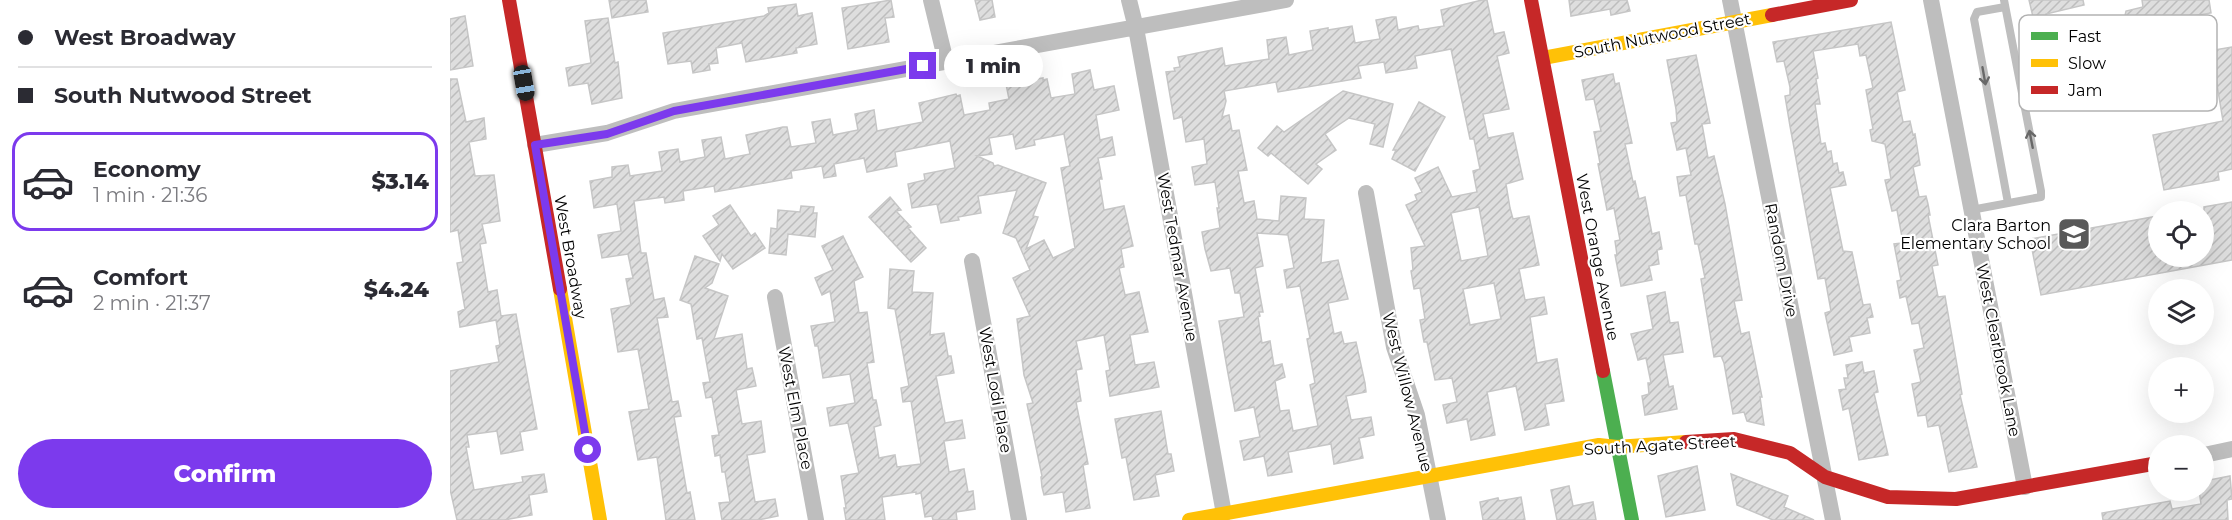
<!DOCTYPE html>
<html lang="en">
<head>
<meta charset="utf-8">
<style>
  :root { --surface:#fff; --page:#f7f7f7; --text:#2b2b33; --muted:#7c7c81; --line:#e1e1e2; --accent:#7c3aed }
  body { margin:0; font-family:Montserrat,sans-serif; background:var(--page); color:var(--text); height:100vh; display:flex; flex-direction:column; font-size:22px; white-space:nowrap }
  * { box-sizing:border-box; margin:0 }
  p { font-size:20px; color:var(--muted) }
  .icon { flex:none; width:33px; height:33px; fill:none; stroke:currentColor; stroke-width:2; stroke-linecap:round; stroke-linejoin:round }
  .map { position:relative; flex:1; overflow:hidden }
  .panel { display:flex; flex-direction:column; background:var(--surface); width:450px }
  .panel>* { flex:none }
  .guide { display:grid; align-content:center; height:132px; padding:0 18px; background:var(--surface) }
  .fabs { position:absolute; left:1698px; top:201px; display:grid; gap:12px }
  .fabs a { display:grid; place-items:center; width:66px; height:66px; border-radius:50%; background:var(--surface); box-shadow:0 6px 24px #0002; font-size:30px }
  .end { position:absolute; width:27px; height:27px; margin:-14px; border:8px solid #7c3aed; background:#fff; box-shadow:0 0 0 3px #fff }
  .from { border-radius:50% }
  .bubble { position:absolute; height:42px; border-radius:21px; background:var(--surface); box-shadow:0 6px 24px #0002; font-size:20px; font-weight:800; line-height:42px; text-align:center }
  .car { position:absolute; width:18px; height:36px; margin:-18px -9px; border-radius:8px; box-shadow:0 0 4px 2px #0007; background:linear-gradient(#222 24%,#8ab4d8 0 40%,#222 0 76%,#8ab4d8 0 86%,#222 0) }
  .guide b { display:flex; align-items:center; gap:21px; height:57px; font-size:22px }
  .guide b+b { border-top:2px solid var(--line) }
  .guide i { width:15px; height:15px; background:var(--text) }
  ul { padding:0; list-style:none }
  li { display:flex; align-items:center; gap:18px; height:99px; margin:0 12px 9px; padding:0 6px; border:3px solid transparent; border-radius:18px }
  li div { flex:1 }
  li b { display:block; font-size:22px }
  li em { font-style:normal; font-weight:800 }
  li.current { border-color:var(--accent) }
  li>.icon { width:54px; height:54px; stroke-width:1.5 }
  .button { display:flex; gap:12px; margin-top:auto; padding:12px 18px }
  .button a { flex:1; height:69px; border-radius:36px; background:var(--accent); color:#fff; font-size:24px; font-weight:800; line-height:69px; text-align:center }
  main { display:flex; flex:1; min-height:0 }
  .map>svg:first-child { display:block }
</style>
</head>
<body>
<main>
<section class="panel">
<div class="guide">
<b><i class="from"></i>West Broadway</b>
<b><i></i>South Nutwood Street</b>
</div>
<ul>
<li class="current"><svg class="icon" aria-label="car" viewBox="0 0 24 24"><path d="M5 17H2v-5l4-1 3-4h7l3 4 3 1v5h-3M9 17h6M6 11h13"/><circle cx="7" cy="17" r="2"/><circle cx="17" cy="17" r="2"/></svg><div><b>Economy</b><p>1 min · 21:36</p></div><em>$3.14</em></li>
<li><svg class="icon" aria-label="car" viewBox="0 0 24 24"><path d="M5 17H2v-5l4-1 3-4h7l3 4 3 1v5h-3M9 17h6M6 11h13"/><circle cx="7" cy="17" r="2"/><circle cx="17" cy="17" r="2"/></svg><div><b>Comfort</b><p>2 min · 21:37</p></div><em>$4.24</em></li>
</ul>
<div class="button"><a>Confirm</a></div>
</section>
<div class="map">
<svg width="1782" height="520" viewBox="0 0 1782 520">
  <defs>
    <pattern id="building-hatch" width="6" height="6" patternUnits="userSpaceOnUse" patternTransform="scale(1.5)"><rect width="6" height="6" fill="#dedede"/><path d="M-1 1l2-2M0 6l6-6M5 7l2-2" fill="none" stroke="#bdbdbd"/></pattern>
  </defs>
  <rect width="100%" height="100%" fill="#fff"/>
  <!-- building -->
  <path fill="url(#building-hatch)" stroke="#c6c6c6" stroke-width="1.5" fill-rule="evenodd" d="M159 0H196L198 12 162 18Z
    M441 0 444 17 435 18 439 42 398 49 392 8Z
    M525 0H542L545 17 530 20Z
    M1032 0H1037L1044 34 1054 32 1059 53 1047 56 1059 109 1033 114 1038 138 1063 133 1073 179 1056 184 1060 208 1063 219 1079 216 1089 265 1069 269 1075 300 1094 297 1097 314 1080 317 1087 363 1107 359 1114 401 1095 404 1099 425 1075 430 1066 386 1037 392 1045 435 1021 440 1017 419 997 423 993 405 1007 402 1002 378 985 380 977 342H974L970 320 975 319 970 288 964 289 961 271 963 270 961 248 975 246 956 205 967 200 965 195 972 192 965 178 988 167 1002 197 1027 192 1023 171 1030 169 1024 139H1020L1001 49 965 56 967 68 936 73 934 62 908 66 911 78 828 92 826 82 774 91 776 101 772 117 779 115 782 131 789 130 797 170 788 171 794 203 804 201 807 219 829 221 831 196 856 198 854 219 874 220 871 263 888 260 898 299 878 303 884 334 891 332 894 344 906 342 915 383 916 392 896 396 901 420 921 417 924 435 909 438 913 458 884 464 881 444 870 446 838 452 842 472 818 476 814 456 794 460 790 441 810 437 804 407 785 411 777 368 769 321 794 317 790 293H785L780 268 761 271 755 249 752 232 770 228 767 208H769L765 182 745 185 742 167 757 164 754 139 736 142 732 117 724 119 716 72 725 71 724 68 730 67 728 57 772 48 775 66 819 59 817 40 836 37 839 55 863 50 860 31 878 28V30L902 26 905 43 930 39 926 20 942 17H946L948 30 968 26 969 30 994 26 991 10ZM1029 207 1038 256 1011 261 1001 213ZM807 233 838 235 844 268 834 270 837 288 850 286 860 338 857 339 865 383 860 385 868 426 843 431 839 410 830 411 825 381 835 377 832 364 824 366 820 341 812 343 808 317 810 316 809 312H813L805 268 813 266ZM1044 283 1051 319 1020 325 1013 289Z
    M1119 0H1177L1180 11 1161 15 1160 9 1121 16Z
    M1579 0H1633L1634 5 1596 14 1597 18 1584 21Z
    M1692 0H1759L1761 13 1724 19 1730 52 1695 58V61L1664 67 1666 80 1650 83 1647 67 1662 64 1658 42 1652 38 1651 29 1656 23 1674 20 1676 11 1693 7Z
    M346 4 348 16 362 13 367 44 346 48 347 53 296 62 292 43 266 48 268 63 259 64 260 70 243 73 241 61 218 64 213 33 314 16 319 13 318 8Z
    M15 16 23 66 0 70V19Z
    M158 18 165 63 168 62 172 98 142 104 138 83 119 86 116 68 141 63 135 21Z
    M1441 22 1455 90 1447 92 1453 122 1460 121 1463 135 1465 134 1470 165 1463 167 1469 197 1476 196 1478 204 1480 215H1478L1488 265 1482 266 1488 297 1495 296 1512 394 1510 395 1527 467 1499 472 1489 425 1478 427 1476 415 1468 416 1462 384 1471 382 1464 350 1474 348 1469 323 1462 324 1456 296 1450 298 1447 281 1451 280 1444 244 1452 243V237L1447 210 1442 211 1435 180 1441 179 1435 144 1422 141 1420 130 1423 129 1416 90 1423 88 1416 55 1410 56 1408 44 1363 51 1368 78 1366 79 1370 104H1365L1371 144 1375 143 1377 152 1381 151 1383 164 1387 163 1389 173 1393 172 1396 185 1380 188 1393 251 1402 252 1413 305 1420 304 1423 317 1417 318 1420 333 1399 337 1402 351 1384 355 1375 313 1381 311 1375 278 1368 279 1340 126 1335 96 1340 95V87L1334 61 1327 62 1323 42Z
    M1782 47V169L1768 172 1769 180 1714 190 1703 135 1773 121 1765 73 1761 74 1758 51Z
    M1246 55 1260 123 1252 124 1258 158 1264 156 1275 204 1292 300 1284 301 1291 334 1299 332 1312 397H1310L1314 425 1297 421 1294 412 1283 414 1274 363 1271 356 1264 357 1251 279 1255 278 1248 244H1245L1236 195 1230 196 1227 177 1241 175 1236 148 1227 150 1221 123 1227 122 1226 109 1217 60Z
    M640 70 644 90 664 86 669 110 646 115 650 140 662 137 665 155 648 158 652 179H649L654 210 674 206 683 246 671 249 674 267 669 268 675 295 689 292 698 332 680 335 685 365 704 362 709 387 660 396 656 371 660 370 654 335 626 341 632 369 626 370 631 401 626 402 638 464 633 465 640 508 616 512 613 492 594 495 592 487 591 477 592 476 577 404 583 403 574 375 567 319 580 316 563 278 580 270 566 238 553 233 567 190 528 196 531 213 508 217 509 220 491 223 487 204 462 208 458 184 475 180 474 174 505 168 500 141 445 152 447 166 417 172 414 158 384 164 386 176 374 178 372 166 341 171 342 178 265 192 264 186 233 191 234 200 215 203 214 197 184 201 191 253H196L204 300 214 298 218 317 207 318 222 402 228 401 231 416 224 417 237 493 240 492 245 520H216L207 457 188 460 179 412 199 409 188 349 168 352 161 309 181 305 176 279 183 278 178 254 152 258 148 235 171 231 167 204 144 208 140 181 162 177V167L178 165 180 176 212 171 209 152 215 151 228 149 230 162 255 157 252 140 271 137 275 159 300 154 296 135 333 127H337L341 147 366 143 362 122 380 119 383 135 408 130 405 114 424 110 427 131 473 122 469 103 506 94 507 96 510 95 514 115 540 110 539 103 559 99 556 84 593 78V80L597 79 601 98 625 94 622 74ZM563 134 566 149 585 145 584 140 614 134 620 166 611 168 625 248 603 258 594 240 576 249 588 217 583 216 596 183 548 165 544 166 543 163 527 156 542 154 539 138Z
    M1163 74 1165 84 1169 83 1182 143 1175 144 1183 182 1185 181 1189 199 1195 197 1202 234 1209 232 1212 249 1207 250 1209 264 1199 266 1202 280 1171 286 1165 255H1167L1165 241 1170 240 1164 208 1157 210 1148 164 1150 163 1144 132 1151 131 1144 99 1136 100 1132 80Z
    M0 79H7L16 122 34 118 36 139 19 142 25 176 44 175 50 221 32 224 36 243 30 244 38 292 47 290 51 316 66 314 87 429 70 432 73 450 51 454 47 431 17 435 19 447H16L24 490 73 482 72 477 94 474 97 492 79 495 82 515 54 520H7L0 489V371L49 362 46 346 50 345 46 320 10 327 8 312 15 309 7 263 13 262 8 230 0 232Z
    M893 91 943 104 933 147 920 144 925 124 899 118 875 134 886 150 866 164 872 169 858 184 821 153 818 156 808 148 827 126 834 132Z
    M969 102 995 117 965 171 942 159 946 150H943Z
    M440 197 451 210 446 211 461 227 458 228 476 248 461 262 419 217Z
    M1782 202V260L1591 295 1580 239 1708 216V256H1754V207Z
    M280 205 301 236 305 233 315 248 283 269 272 254 270 261 253 236 269 225 263 216Z
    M351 206 364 207 363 213H367L365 237 338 234 336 255 319 253 321 228 327 229 328 210 350 212Z
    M393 236 413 277 404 281 409 313 417 312 424 362 417 363 423 400H426L431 425 424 427 429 458 445 455 447 467 471 464 461 401 453 402 451 388 459 386 445 309 438 308 440 269 464 271 462 292 483 293 480 335 494 333 498 356H501L504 373 486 376 495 423 512 420 515 438 494 441 499 472 514 469 518 492 523 491 525 509 506 512 507 520H483L482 516 475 517 471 493 466 494V492L432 497 435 520H396L394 508H396L391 476 409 473 398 423 380 426 377 408 405 403 400 374 373 378 368 346H365L361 326 385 322 380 291 372 295 365 278 383 270 372 246Z
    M245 256 269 264 262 283 255 288 278 296 264 339 292 334 297 369 302 368 306 386 286 390 292 424 311 421 315 452 297 455 305 502 325 499 328 516 308 520H272L269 503 280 502 275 472H272L270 455 265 456 262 436 269 435 262 397 256 398 253 383 260 382 252 338 247 339 241 304 230 300Z
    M1215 292 1220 323 1228 322 1233 352 1213 355 1219 387 1223 386 1227 409 1195 415 1192 396 1199 394 1198 383H1201L1196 358 1188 360 1181 334 1203 329 1197 296Z
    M1412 362 1414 373 1424 371 1428 392 1424 393 1438 455 1409 460 1399 408 1393 410 1389 390 1396 389 1394 378H1398L1396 365Z
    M711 411 718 454H721L724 471 705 475 709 496 684 500 676 457 672 458 665 419Z
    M1247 466 1255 510 1216 517 1208 476Z
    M1281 474 1338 496 1334 507 1364 520H1323L1287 505Z
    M1780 476 1782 499 1777 500 1778 520H1653L1652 513 1720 501 1722 509 1751 504 1749 490H1754V481Z
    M1119 486 1123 506 1143 502 1146 520H1107L1101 490Z
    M1071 497 1075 520H1033L1030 502 1048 498 1049 501Z"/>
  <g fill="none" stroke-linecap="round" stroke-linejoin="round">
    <!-- lane -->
    <path stroke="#bebebe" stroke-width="8" d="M1555 7 1527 12 1524 19 1558 203
      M1521 210 1591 197V191L1554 0"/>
    <!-- street -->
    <path stroke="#bebebe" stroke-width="16" d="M481 0 496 62
      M679 0 686 28 774 514
      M1280 0 1383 520
      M1481 0 1575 487
      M85 145 157 133 224 111 836 0
      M916 193 944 347 967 415 988 520
      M522 261 569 520
      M325 297 366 520
      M1754 455 1782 449"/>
    <!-- fast -->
    <path stroke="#4caf50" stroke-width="14" d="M1153 371 1182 520"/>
    <!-- slow -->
    <path stroke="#ffc107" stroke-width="14" d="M1093 58 1322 15
      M110 289 150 520
      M739 520 1149 445 1167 447 1236 442"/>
    <!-- jam -->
    <path stroke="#c62828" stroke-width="14" d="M59 0 110 289
      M1081 0 1153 371
      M1322 15 1401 0
      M1236 442 1284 439 1340 453 1375 477 1438 497 1506 499 1708 463"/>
  </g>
  <!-- one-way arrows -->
  <defs><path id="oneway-shaft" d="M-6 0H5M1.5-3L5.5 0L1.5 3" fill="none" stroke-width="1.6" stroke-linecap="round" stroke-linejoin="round" transform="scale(1.5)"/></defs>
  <g stroke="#686868">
    <use href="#oneway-shaft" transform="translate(1534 76) rotate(80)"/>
    <use href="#oneway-shaft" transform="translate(1581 139) rotate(-101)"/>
  </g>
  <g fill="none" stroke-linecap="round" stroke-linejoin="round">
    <!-- route -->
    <path stroke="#7c3aed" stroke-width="8" d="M138 450 85 145 157 134 224 111 473 66"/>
  </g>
  <!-- icons -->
  <defs>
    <g id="school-square" transform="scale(1.725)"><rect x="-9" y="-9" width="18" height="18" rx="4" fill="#595959" stroke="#fff"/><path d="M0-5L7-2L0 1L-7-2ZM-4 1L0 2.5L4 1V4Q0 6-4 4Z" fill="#fff"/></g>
  </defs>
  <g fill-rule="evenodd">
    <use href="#school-square" x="1624" y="234"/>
  </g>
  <g text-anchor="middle" stroke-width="4.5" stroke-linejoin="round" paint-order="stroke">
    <!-- street labels -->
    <g font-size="16" fill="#000" stroke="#fff">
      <text transform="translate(1212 35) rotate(-11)" y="6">South Nutwood Street</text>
      <text transform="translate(121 257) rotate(80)" y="6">West Broadway</text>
      <text transform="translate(728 257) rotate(80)" y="6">West Tedmar Avenue</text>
      <text transform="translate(1148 257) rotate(79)" y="6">West Orange Avenue</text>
      <text transform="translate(1332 260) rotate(79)" y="6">Random Drive</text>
      <text transform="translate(1549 350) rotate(79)" y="6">West Clearbrook Lane</text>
      <text transform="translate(546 390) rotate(80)" y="6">West Lodi Place</text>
      <text transform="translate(958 392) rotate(76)" y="6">West Willow Avenue</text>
      <text transform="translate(346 408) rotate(79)" y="6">West Elm Place</text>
      <text transform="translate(1210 445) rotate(-3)" y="6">South Agate Street</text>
    </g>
    <!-- poi labels -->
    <g font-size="16" fill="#000" stroke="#fff" text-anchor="end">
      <text x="1601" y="231">Clara Barton<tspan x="1601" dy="18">Elementary School</tspan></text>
    </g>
  </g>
  <!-- legend -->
  <rect x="1569" y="15" width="198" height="96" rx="9" fill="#fff" stroke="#b2b2b2" stroke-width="1.5"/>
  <rect x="1581" y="32" width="27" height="8" fill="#4caf50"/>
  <rect x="1581" y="59" width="27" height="8" fill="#ffc107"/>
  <rect x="1581" y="86" width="27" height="8" fill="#c62828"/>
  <g font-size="16" fill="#000">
    <text x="1618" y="42">Fast</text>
    <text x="1618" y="69">Slow</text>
    <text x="1618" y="96">Jam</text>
  </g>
</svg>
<div class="fabs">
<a><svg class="icon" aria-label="locate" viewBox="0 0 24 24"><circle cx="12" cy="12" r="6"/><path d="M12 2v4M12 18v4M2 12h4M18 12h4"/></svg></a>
<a><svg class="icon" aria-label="layers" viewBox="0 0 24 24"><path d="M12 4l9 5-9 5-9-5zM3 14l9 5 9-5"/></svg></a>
<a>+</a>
<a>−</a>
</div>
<i class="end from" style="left:138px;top:450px"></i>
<i class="end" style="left:473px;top:66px"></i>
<div class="bubble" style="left:494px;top:45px;width:99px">1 min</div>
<i class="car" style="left:74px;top:83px;rotate:170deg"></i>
</div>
</main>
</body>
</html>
